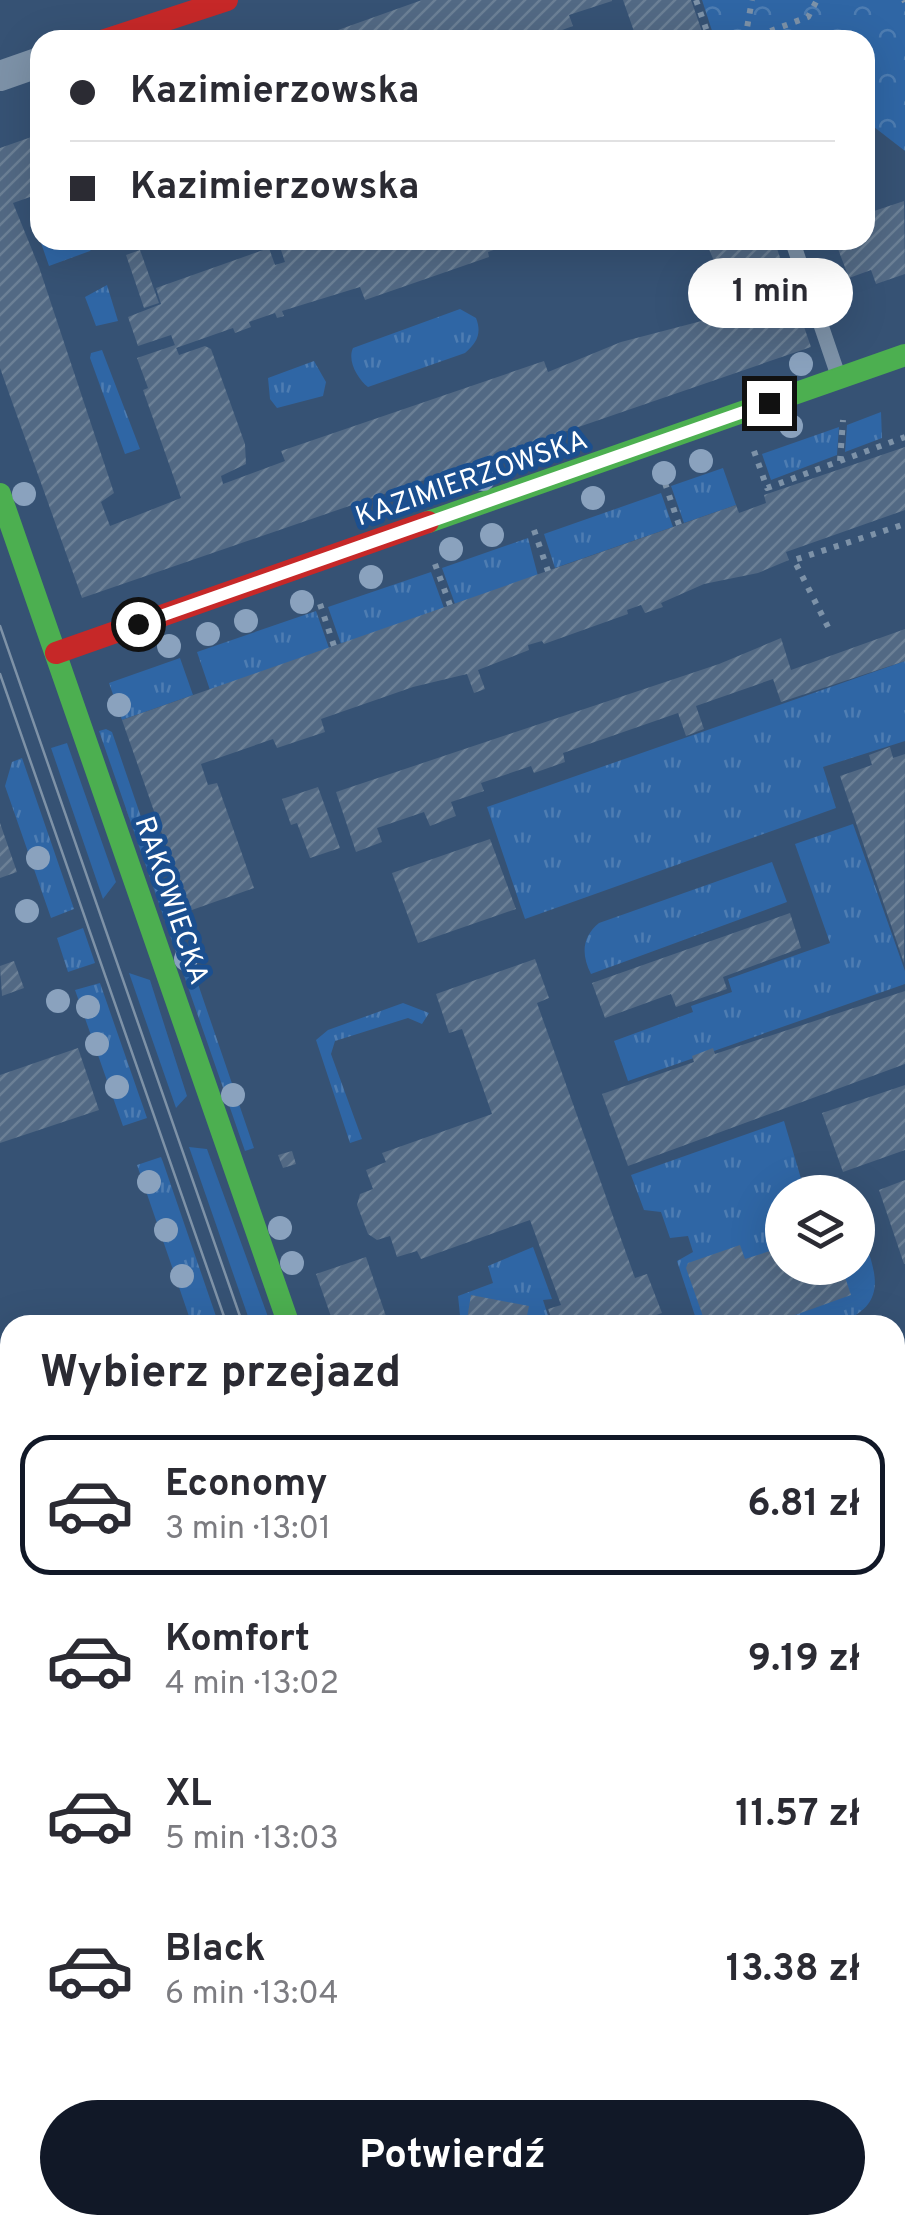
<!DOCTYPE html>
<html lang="pl">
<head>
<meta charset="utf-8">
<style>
  :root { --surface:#fff; --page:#f2f2f3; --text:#2b2b33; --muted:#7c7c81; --line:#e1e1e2; --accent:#111827 }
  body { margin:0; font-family:Overpass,sans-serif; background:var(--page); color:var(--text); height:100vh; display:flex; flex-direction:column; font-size:38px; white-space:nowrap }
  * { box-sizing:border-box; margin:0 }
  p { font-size:32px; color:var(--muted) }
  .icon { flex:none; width:55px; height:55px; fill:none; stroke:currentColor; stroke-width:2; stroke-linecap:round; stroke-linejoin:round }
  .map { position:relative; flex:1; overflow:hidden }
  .side { position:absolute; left:0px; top:1315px; width:905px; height:920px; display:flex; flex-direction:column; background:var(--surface); border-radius:30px 30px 0 0; box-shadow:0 10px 40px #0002 }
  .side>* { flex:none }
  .banner { position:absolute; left:30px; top:30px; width:845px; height:220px; border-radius:30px; box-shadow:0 10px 40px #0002; display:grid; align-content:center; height:220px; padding:0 40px; background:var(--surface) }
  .tools { position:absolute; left:765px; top:1175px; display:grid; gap:20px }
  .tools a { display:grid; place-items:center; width:110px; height:110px; border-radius:50%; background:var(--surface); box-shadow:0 10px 40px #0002; font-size:50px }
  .end { position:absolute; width:45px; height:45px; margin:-22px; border:12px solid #fff; background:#111; box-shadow:0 0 0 5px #111 }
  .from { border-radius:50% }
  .bubble { position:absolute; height:70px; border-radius:35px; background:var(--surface); box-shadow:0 10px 40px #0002; font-size:32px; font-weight:700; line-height:70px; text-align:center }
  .banner b { display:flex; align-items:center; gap:35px; height:95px; font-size:38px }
  .banner b+b { border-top:2px solid var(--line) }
  .banner i { width:25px; height:25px; background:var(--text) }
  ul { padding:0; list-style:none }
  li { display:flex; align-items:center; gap:30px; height:140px; margin:0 20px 15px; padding:0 20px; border:5px solid transparent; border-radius:30px }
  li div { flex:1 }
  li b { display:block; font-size:38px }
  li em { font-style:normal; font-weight:700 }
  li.on { border-color:var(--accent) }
  li>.icon { width:90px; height:90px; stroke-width:1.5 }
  h2 { padding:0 40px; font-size:45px; line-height:120px }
  .primary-button { display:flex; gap:20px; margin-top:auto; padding:20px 40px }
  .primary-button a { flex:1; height:115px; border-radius:60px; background:var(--accent); color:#fff; font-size:40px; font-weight:700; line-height:115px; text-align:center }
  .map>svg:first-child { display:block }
</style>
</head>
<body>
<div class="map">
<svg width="905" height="2235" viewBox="0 0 905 2235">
  <defs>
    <pattern id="grass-tufts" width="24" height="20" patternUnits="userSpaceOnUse" patternTransform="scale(2.5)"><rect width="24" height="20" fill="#2f66a5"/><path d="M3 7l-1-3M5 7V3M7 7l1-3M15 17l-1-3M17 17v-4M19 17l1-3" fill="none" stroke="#4e7db2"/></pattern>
    <pattern id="park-crowns" width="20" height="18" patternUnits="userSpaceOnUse" patternTransform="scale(2.5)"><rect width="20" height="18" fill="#2f66a5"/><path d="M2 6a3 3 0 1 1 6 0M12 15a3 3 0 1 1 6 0" fill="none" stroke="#4e7db2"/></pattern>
    <pattern id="building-hatch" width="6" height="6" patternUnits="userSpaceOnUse" patternTransform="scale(2.5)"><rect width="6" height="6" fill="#526984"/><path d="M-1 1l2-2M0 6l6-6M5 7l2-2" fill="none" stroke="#6c8096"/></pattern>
  </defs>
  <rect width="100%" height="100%" fill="#365274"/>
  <!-- grass -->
  <path fill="url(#grass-tufts)" d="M40 240H98L90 251 49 266Z
    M107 285 118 321 96 326 85 297Z
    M460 309 476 318C482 333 477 343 465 353L368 387C358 379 347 361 353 348Z
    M102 350 140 449 125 454 90 358 91 353Z
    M314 361 326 382 323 396 277 408 270 399 268 378Z
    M881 412 882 438 845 452 847 425Z
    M839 427 837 455 771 480 762 454Z
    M723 468 736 505 684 523 671 486Z
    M661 493 673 527 555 568 544 534Z
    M528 538 538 576 455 604 442 568Z
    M431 572 444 608 341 644 328 607Z
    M316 611 329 648 210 690 197 652Z
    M180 658 193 695 122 720 109 683Z
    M905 661V741L823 767 836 808 525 919 487 807Z
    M106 729 112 732 254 1148 245 1151 99 731Z
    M22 758 74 909 51 918 5 786 12 762Z
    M853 824 905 971V984L628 1081 614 1041 693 1012 691 1006 732 992 728 979 830 943 795 844Z
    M772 862 787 902 591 974C581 954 582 937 599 923Z
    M83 928 95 963 68 972 57 938Z
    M100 983 147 1118 123 1126 75 990Z
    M403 1003 429 1013 422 1024 408 1018 335 1041 331 1054 362 1139 350 1143 316 1040 328 1030Z
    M784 1121 805 1192H782V1268H858V1220C872 1267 897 1304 834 1325H698L677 1261 693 1252 688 1236 670 1238 661 1212 644 1210 631 1175Z
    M161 1157 163 1162 219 1325H192L137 1165Z
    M533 1247 552 1299 543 1300 551 1325H461L458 1296 493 1283 488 1266Z"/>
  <!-- park -->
  <path fill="url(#park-crowns)" d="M702 0H905V151L865 120V40H715Z"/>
  <!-- garden -->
  <path fill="#2f66a5" d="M67 743 116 882 103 899 51 748Z
    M129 973 150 980 187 1096 176 1108Z
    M189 1147 207 1149 271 1325H251Z"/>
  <!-- building -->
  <path fill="url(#building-hatch)" d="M422 0H612V1L569 15 573 26 535 40H310Z
    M623 0H691L705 40H637Z
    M40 134 38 207 30 210V197L13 203 39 267 114 493 101 502 110 526 181 498 143 390 148 388 137 358 175 345 179 355 205 346 211 349 245 444 246 464 221 476 223 484 285 461 281 451 544 361 548 372 621 342 736 312 705 240H774L811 347 82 598 0 368V148Z
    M904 201 905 274 876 284 871 270 849 278 835 241 865 240V214Z
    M301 240H521L488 252 489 257 365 300 360 287 282 311 284 316 277 318 275 313 249 322 251 327 235 333 233 328 176 348 171 335 138 346 128 317 161 304 156 288 269 248 275 265 285 262 280 247Z
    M140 250 159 303 144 308 126 255Z
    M905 447V510L786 552 789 560 758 573 704 584 661 603 663 607 645 613 641 605 627 610 628 614 544 644 542 641 528 645 529 650 478 670 485 689 474 693 467 674 413 687 321 719 325 732 277 748 273 739 201 764 208 785 217 783 254 888 189 911 122 720 736 505 739 513 766 503 764 495Z
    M905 629V661L781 702 773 679 696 706 704 729 686 736 678 713 563 753 565 762 534 773 531 766 481 783 484 791 451 802 456 816 430 826 424 812 377 828 382 842 356 852 336 792 719 664 781 638 791 670Z
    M890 747 893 758 905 754 904 963 840 776 872 765 869 755Z
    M318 787 340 848 310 858 297 823 291 825 282 799Z
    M0 823 17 872 0 878Z
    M490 839 516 909 418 943 392 873Z
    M790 913 801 948 723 977 727 989 676 1007 671 994 605 1018 592 983Z
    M535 959 549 998 537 1003 635 1278 647 1274 662 1313 627 1325H554L548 1309 561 1305 530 1220 421 1259 417 1251 397 1257 390 1236 377 1240 368 1234 357 1205 360 1194 373 1189 366 1170 386 1162 382 1153 492 1114 462 1029 449 1033 436 994Z
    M14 961 24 988 2 996 0 966Z
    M905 991V1064L628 1166 602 1094 694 1062 692 1056 713 1048 715 1054Z
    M78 1048 99 1110 0 1143V1075Z
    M905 1085V1150L843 1172 822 1113Z
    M292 1151 296 1164 283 1168 278 1155Z
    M905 1180V1264H904L879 1190Z
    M740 1245 745 1259 773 1250 774 1255 782 1252V1268H842L851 1295 767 1325H706L686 1268 688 1263Z
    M366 1257 389 1325H334L316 1274Z
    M471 1295 529 1306 525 1325H466Z
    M901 1358 905 1432 895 1435V1360Z
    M10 1493V1543H9L0 1516V1496Z
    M905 1533V1630L895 1633V1536Z
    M905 1670V1721H904L895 1694V1673Z
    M10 1796V2035L0 2038V1799Z
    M905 1835V1900L895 1903V1838Z
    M905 2139V2215L895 2219V2142Z
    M655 2225H850V2226L843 2228 846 2235H651Z"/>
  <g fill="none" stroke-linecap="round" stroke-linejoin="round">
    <!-- path -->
    <path stroke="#7d92a8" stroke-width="6" stroke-dasharray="5 8" stroke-linecap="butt" d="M696 0 710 40
      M904 0 905 2
      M745 39 752 0
      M746 40 808 17 817 0
      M754 451 767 488 905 437
      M840 461 843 420
      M665 483 679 525
      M534 530 548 571
      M435 564 450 605
      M320 604 334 646
      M828 627 794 560 905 524
      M899 1902 904 1914
      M0 2178 10 2176
      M386 2225 387 2226"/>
    <!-- lane -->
    <path stroke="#7d92a8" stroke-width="15" d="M792 240 838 375"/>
    <!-- street -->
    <path stroke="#7d92a8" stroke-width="30" d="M0 76 40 62"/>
    <!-- fast -->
    <path stroke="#4caf50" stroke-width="22" d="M0 494 289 1325
      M428 522 905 355
      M895 2003 905 2000
      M0 2235 28 2225"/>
    <!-- jam -->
    <path stroke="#c62828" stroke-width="22" d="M105 40 227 0
      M56 653 428 522
      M895 2049 905 2045
      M603 2225 607 2235
      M446 2235 471 2225"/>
    <!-- tram -->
    <path stroke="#7e92a7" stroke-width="2.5" d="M0 626 243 1325
      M0 674 227 1325
      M549 2225 552 2235
      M566 2225 569 2235"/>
  </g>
  <!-- trees -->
  <g fill="#8aa2be">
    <circle cx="801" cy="364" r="12"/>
    <circle cx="791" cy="426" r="12"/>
    <circle cx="701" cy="461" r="12"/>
    <circle cx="664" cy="473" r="12"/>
    <circle cx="483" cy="479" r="12"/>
    <circle cx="24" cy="494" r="12"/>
    <circle cx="593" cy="498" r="12"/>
    <circle cx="492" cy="535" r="12"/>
    <circle cx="451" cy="549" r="12"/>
    <circle cx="371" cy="577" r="12"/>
    <circle cx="302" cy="602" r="12"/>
    <circle cx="246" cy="621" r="12"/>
    <circle cx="208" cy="634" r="12"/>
    <circle cx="169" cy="646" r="12"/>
    <circle cx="119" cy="705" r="12"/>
    <circle cx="38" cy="858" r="12"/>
    <circle cx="27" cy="911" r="12"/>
    <circle cx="186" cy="959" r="12"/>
    <circle cx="58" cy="1001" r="12"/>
    <circle cx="88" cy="1007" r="12"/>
    <circle cx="97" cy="1044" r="12"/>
    <circle cx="117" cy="1087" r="12"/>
    <circle cx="233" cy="1095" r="12"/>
    <circle cx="149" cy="1182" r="12"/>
    <circle cx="280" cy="1228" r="12"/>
    <circle cx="166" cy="1230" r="12"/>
    <circle cx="292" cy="1263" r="12"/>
    <circle cx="182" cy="1276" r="12"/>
  </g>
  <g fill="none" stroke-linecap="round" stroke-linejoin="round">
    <!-- route -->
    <path stroke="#fff" stroke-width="12" d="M138 624 769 403"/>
  </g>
  <g text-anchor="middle" stroke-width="10" stroke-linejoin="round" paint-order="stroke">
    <!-- street labels -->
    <g font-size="28" fill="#fff" stroke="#1b4f8f">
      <text transform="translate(471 477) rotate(-19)" y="10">KAZIMIERZOWSKA</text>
      <text transform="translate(173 900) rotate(71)" y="10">RAKOWIECKA</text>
    </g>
  </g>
</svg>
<div class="tools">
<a><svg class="icon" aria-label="layers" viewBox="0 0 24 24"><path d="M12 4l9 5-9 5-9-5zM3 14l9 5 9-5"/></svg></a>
</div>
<i class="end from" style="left:138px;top:624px"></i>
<i class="end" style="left:769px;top:403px"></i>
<div class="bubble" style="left:688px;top:258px;width:165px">1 min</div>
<div class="banner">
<b><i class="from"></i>Kazimierzowska</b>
<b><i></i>Kazimierzowska</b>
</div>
<section class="side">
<h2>Wybierz przejazd</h2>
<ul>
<li class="on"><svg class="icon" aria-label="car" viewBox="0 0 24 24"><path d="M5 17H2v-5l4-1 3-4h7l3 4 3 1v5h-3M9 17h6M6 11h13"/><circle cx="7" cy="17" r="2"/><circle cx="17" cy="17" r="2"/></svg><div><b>Economy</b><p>3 min · 13:01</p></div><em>6.81 zł</em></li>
<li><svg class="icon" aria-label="car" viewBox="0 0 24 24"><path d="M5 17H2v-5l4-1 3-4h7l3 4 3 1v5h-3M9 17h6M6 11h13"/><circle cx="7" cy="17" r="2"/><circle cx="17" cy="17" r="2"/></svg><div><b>Komfort</b><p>4 min · 13:02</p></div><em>9.19 zł</em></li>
<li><svg class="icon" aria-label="car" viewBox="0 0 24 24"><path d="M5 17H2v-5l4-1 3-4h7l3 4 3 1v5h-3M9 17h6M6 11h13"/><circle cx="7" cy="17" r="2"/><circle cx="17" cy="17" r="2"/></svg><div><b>XL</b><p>5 min · 13:03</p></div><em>11.57 zł</em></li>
<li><svg class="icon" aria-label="car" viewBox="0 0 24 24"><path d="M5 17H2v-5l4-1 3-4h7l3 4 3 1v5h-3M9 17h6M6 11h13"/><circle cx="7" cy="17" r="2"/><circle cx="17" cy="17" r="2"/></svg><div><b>Black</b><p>6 min · 13:04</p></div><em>13.38 zł</em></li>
</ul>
<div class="primary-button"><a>Potwierdź</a></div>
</section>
</div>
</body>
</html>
